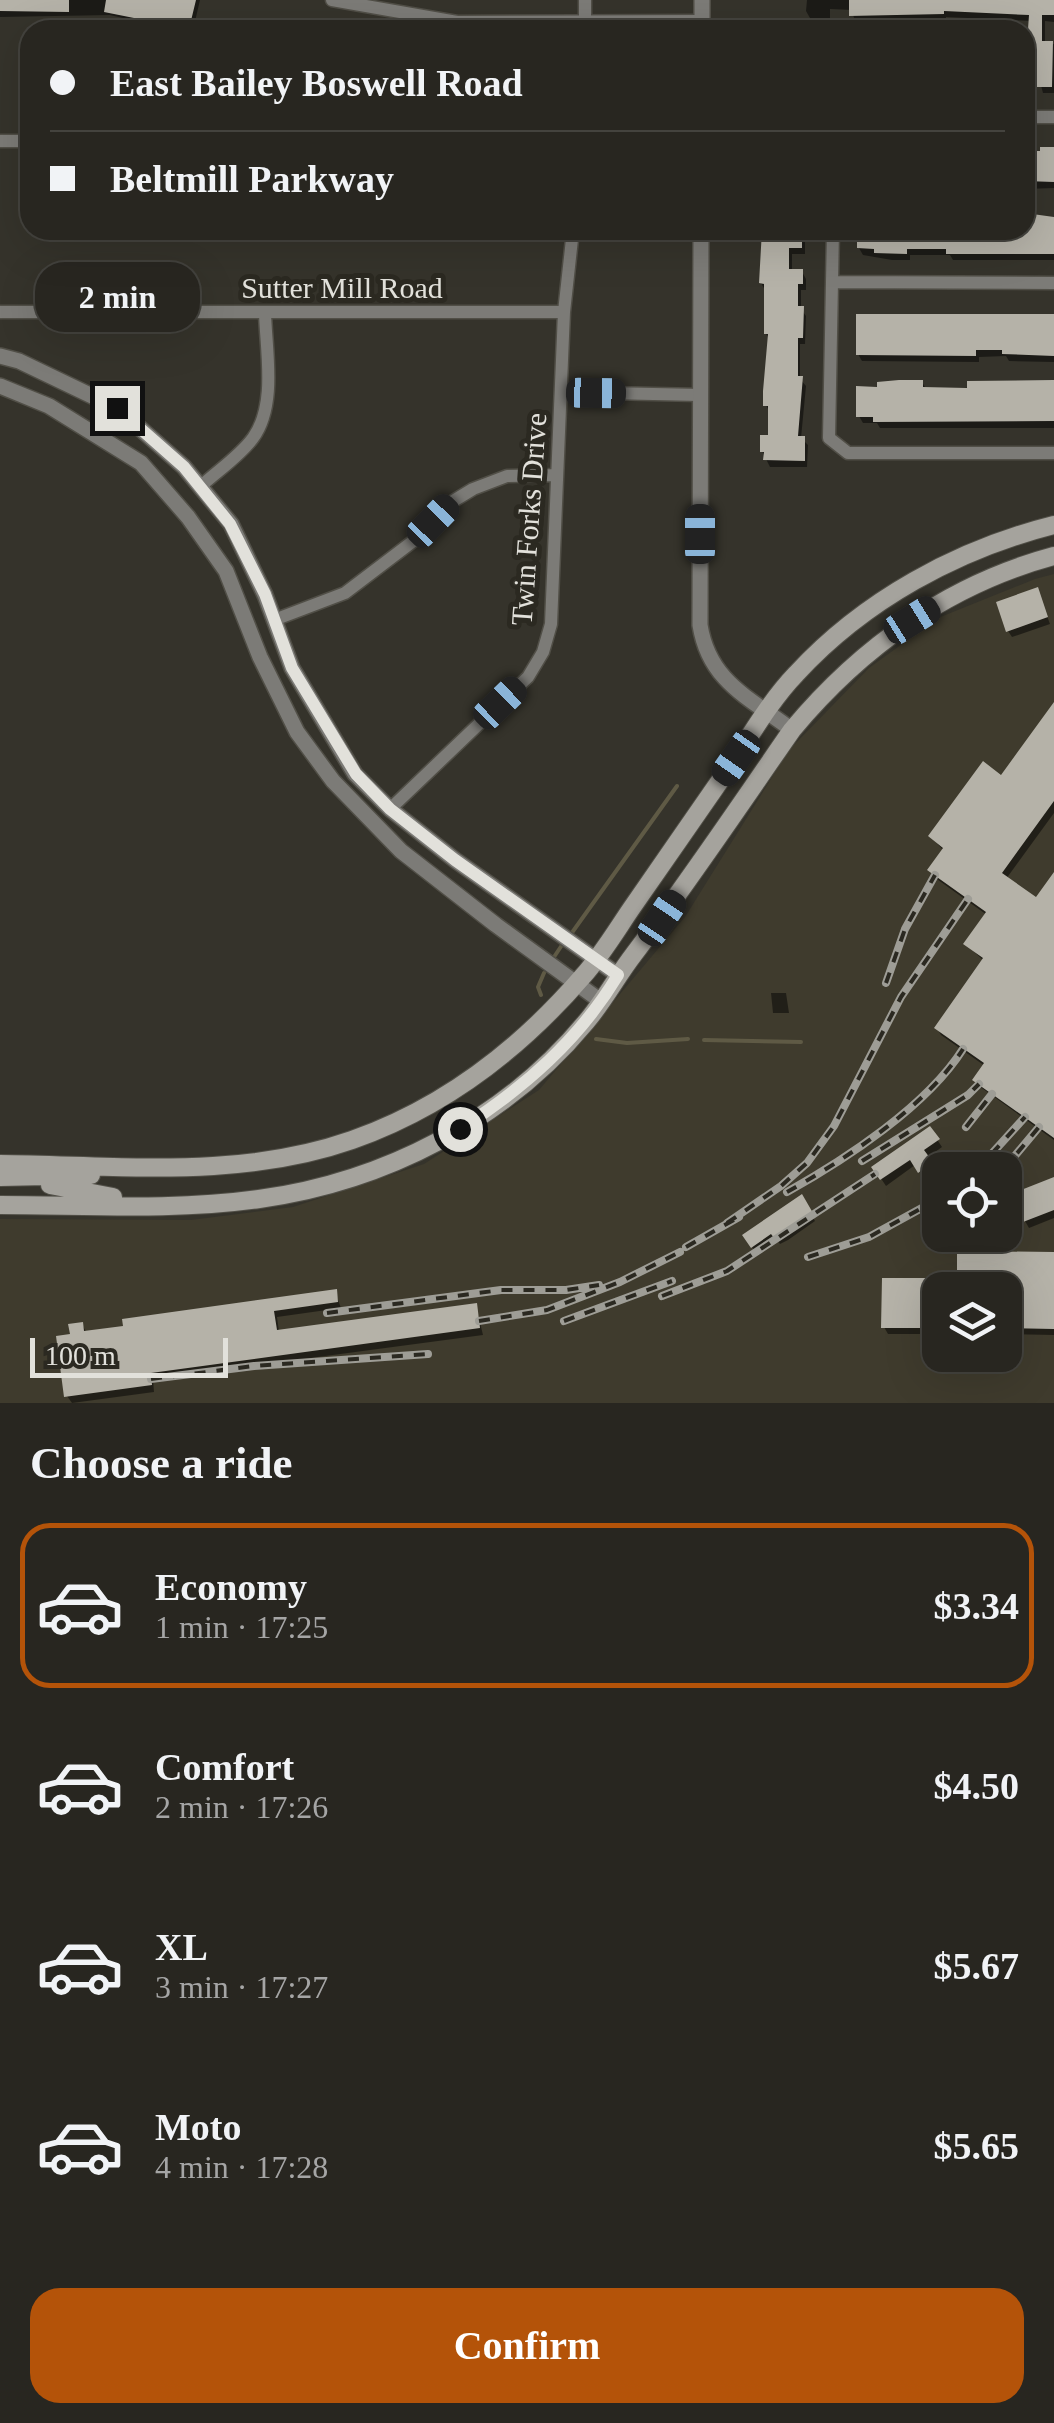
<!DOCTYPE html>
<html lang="en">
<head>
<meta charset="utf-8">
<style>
  :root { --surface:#282620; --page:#34322d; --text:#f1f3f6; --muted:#a5a5a5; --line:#44433e; --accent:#b45309 }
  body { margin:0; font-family:Georgia,serif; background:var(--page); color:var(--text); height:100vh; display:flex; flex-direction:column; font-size:38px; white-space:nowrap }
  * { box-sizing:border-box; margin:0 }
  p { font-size:32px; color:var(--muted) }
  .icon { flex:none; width:55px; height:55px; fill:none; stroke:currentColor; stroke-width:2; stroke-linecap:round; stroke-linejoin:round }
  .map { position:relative; height:1403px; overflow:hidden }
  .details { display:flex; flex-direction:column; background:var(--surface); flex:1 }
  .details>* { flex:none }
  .guide { position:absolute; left:20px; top:20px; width:1015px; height:220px; border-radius:30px; box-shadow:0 10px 40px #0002,0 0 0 2px var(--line); display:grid; align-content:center; height:220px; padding:0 30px; background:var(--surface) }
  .controls { position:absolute; left:922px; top:1152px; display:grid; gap:20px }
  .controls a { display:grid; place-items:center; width:100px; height:100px; border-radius:20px; background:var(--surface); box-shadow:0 10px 40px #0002,0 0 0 2px var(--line); font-size:50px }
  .scale { position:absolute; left:30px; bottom:25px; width:198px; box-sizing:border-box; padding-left:10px; border:5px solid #e2e1db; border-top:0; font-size:28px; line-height:35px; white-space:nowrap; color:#e2e1db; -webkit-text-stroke:8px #2b2921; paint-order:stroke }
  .end { position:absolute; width:45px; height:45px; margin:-22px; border:12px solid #e2e1db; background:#111; box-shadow:0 0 0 5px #111 }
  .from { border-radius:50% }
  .bubble { position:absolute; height:70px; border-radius:30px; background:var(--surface); box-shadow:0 10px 40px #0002,0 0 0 2px var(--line); font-size:32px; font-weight:800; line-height:70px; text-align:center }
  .car { position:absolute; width:30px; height:60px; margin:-30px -15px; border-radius:12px; box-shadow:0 0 8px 2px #0007; background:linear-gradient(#222 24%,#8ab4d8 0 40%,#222 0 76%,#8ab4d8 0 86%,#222 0) }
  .guide b { display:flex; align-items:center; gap:35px; height:95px; font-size:38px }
  .guide b+b { border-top:2px solid var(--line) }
  .guide i { width:25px; height:25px; background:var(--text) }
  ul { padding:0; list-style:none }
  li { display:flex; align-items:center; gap:30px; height:165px; margin:0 20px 15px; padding:0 10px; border:5px solid transparent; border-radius:30px }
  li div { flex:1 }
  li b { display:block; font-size:38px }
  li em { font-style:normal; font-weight:800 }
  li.active { border-color:var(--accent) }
  li>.icon { width:90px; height:90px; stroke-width:1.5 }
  h2 { padding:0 30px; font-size:45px; line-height:120px }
  .button { display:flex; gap:20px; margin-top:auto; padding:20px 30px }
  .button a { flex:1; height:115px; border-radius:30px; background:var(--accent); color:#fff; font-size:40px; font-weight:800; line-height:115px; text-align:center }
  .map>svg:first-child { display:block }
</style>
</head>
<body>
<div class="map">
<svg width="1054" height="1403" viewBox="0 0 1054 1403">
  <rect width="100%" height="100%" fill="#35332b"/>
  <!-- built -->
  <path fill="#3f3b2d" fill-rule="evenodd" d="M1054 574V1403H0V1219L191 1220 293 1207 424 1164 539 1090 685 917 789 750 869 668 938 618 1035 579ZM940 1170H1005V1235H940ZM940 1290H1005V1355H940Z"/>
  <!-- shadow -->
  <path fill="#0007" d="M0 0H200L193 30H175L110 15 0 17Z
    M807 0H1054V22L1045 21V44H1054V93H1043L1039 78 1025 77V43H1032V21L946 17V20L855 22 852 10 830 9V19L810 18 806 11Z
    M1054 149V188L1025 189V153H1042Z
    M1025 215 1054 219V260H953L950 255H910V260H892L863 255 859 248V230H1025Z
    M763 230H805V254H792V272H802L806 279V290H801V309L806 316 805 344H800V379L806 386 801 438 808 445 807 467H770L762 451 770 438V413L766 405 770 340 766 334 765 290 761 283Z
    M1054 316V362L1009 361 1006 356 979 357V362L862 361 858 354Z
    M922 382 926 389 1054 385V428H880L877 423H863L859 416 880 389Z
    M1040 597 1050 624 1012 637 1008 631Z
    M1054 706V813L1006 879 1037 901 1054 876V1140L979 1086 975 1080 985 1066 941 1035 937 1028 984 961 966 944 987 915 934 877 930 870 944 851 931 837 1002 778Z
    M771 993H786L789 1013H773Z
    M930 1129 942 1147 927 1158 935 1170 924 1178 915 1165 886 1186 874 1168Z
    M1054 1184V1218L1029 1228 1025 1221Z
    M801 1197 815 1221 788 1240 780 1244 776 1239 756 1253 745 1236Z
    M1054 1254V1335L1005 1334V1290H940V1334H888L884 1327V1280H959Z
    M335 1292 341 1308 277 1317 279 1332 476 1306 483 1335 153 1379 154 1392 72 1403 67 1396 72 1336 82 1325 87 1333Z"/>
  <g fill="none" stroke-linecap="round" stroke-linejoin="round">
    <!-- stream -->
    <path stroke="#5f5a45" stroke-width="4" d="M571 934 677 786
      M552 960 562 945
      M541 995 538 987 544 973
      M596 1039 627 1043 688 1039
      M704 1040 801 1042"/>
  </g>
  <!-- building -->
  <path fill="#b5b2a8" d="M0 0H69V12L0 11Z
    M106 0H196L189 29 104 12Z
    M849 0H1054V15H1042V41H1053L1052 87H1037V72L1025 71 1029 15 944 11V14L849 16Z
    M1040 147H1054V182L1025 181V151H1040Z
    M1025 213 1054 217V254H946V249H907V254L874 253V249L857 248V230H1025Z
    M762 230H802V248H789V269H803V284H798V306H804L803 338H798V376H803L798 436H805V461L763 460 764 452H760V435H768V406H763V391L768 334H764V284L759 283Z
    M856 314H1054V356L1002 354V350H976V356L856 355Z
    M899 380H923V387L967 388V381L1054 380V421L873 422V417H856V386L877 387V382Z
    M1038 587 1048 617 1006 632 996 602Z
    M1054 702V801L1002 873 1036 897 1054 872V1138L972 1080 984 1063 934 1028 983 958 963 944 986 912 927 870 943 848 928 836 983 761 1001 775Z
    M930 1126 940 1139 924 1150 933 1162 918 1173 910 1160 880 1180 871 1167Z
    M1054 1177V1210L1023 1222 1011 1194Z
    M802 1194 813 1213 784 1233 774 1238 771 1234 751 1248 742 1235Z
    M957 1251 1054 1252V1329L1005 1328V1290H940V1328H881L882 1278H957Z
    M337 1289 338 1302 274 1311 277 1330 477 1303 480 1328 151 1373 152 1385 64 1397 56 1336 70 1334 68 1324 83 1322 84 1331 123 1326 122 1319Z"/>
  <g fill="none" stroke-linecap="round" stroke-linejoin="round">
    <!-- minor casing -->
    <g stroke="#514f47" stroke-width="15">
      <path id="minor" d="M332 0 457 22 702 21
        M585 0V28
        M1025 117H1054
        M0 141H30
        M833 230 829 438 848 453H1054
        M832 282 1054 283
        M0 312H564
        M561 392 700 395
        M200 487C217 471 239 457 253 438 277 405 266 351 265 313
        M274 620 345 593 416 539 450 503 473 489 507 476 557 475
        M390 809 528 677 543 652 551 624 564 312 573 230"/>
    </g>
    <!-- tertiary casing -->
    <g stroke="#514f47" stroke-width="18">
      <path id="tertiary" d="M702 0V30
        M701 230 700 625C709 682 750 698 792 730
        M0 356 19 361 117 408 184 467 231 524 265 595 292 668 355 774 390 809 455 860 618 975
        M0 386 49 406 141 463 188 517 226 571 260 657 297 732 333 781 401 851 496 925 602 1002"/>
    </g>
    <!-- secondary casing -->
    <g stroke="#514f47" stroke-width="20">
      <path id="secondary" d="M0 1164C118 1165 238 1180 352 1140 443 1108 520 1049 583 976 601 956 616 931 631 909 663 863 694 818 726 772 748 740 769 702 796 674 864 600 958 549 1054 525
        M0 1177 91 1175
        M50 1185 113 1197
        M0 1205C85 1205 174 1211 259 1199 384 1182 505 1120 586 1022 604 1001 617 976 634 954 689 881 740 805 792 730 861 647 949 584 1054 556"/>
    </g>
    <!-- minor -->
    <use href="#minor" stroke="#7c7b77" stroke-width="12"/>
    <!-- tertiary -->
    <use href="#tertiary" stroke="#7c7b77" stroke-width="15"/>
    <!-- secondary -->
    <use href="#secondary" stroke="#a5a39d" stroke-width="18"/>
    <!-- rail casing -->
    <g stroke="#9e9d96" stroke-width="8">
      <path id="rail" d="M886 983 905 929 935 875
        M966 1127 992 1094
        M862 1161 968 1095 979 1084
        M977 1170 1025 1117
        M1003 1170 1039 1127
        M787 1192C846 1159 927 1106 963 1049
        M727 1223 781 1186 807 1163 834 1126 901 997 968 899
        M686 1247 739 1217
        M808 1257 869 1237 940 1198
        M662 1296 727 1271 875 1174
        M327 1313 501 1290H566L599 1285
        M479 1321 547 1310 620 1282 680 1252
        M564 1321 672 1281
        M151 1379 254 1366 428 1354"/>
    </g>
    <!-- rail -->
    <use href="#rail" stroke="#2b2921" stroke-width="4" stroke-dasharray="11" stroke-linecap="butt"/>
  </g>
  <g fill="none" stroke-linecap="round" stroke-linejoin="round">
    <!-- route -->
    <path stroke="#e2e1db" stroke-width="12" d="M117 408 184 467 230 524 265 594 292 668 356 774 390 809 455 860 618 975C579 1040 524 1088 460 1129"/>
  </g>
  <g text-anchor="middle" stroke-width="10" stroke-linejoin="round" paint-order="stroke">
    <!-- street labels -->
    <g font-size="30" fill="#e2e1db" stroke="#2b2921">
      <text x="342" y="298">Sutter Mill Road</text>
      <text transform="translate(529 519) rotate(-86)" y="10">Twin Forks Drive</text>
    </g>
  </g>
</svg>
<div class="controls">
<a><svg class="icon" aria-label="locate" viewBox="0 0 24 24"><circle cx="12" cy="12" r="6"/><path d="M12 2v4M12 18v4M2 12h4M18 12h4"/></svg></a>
<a><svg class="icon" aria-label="layers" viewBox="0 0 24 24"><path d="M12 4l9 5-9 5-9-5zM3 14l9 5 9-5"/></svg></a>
</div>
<div class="scale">100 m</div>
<i class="end from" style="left:460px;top:1129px"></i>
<i class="end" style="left:117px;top:408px"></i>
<div class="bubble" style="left:35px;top:262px;width:165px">2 min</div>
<i class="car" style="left:596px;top:393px;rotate:91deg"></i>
<i class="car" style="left:433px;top:521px;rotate:44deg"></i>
<i class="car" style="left:700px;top:534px;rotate:0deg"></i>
<i class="car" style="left:912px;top:620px;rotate:58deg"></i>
<i class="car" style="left:500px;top:703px;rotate:46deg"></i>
<i class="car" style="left:736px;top:758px;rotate:215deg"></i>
<i class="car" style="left:662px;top:918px;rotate:34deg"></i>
<div class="guide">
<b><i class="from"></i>East Bailey Boswell Road</b>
<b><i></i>Beltmill Parkway</b>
</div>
</div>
<section class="details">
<h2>Choose a ride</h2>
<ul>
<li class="active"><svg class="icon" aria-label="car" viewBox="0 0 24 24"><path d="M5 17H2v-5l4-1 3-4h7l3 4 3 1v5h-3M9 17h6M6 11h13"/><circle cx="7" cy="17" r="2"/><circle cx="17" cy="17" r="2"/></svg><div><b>Economy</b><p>1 min · 17:25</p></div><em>$3.34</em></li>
<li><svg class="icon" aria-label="car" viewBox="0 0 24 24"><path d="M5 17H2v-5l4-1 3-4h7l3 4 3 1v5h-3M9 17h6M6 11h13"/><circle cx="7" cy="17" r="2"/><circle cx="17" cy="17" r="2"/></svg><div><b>Comfort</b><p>2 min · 17:26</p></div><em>$4.50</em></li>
<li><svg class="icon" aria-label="car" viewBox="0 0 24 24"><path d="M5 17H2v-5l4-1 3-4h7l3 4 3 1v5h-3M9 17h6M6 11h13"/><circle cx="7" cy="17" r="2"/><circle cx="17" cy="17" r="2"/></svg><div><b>XL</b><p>3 min · 17:27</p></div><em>$5.67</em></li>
<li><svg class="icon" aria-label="car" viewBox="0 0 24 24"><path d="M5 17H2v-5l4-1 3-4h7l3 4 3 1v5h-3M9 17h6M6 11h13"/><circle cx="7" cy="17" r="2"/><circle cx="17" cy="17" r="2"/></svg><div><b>Moto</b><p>4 min · 17:28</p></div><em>$5.65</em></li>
</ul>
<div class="button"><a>Confirm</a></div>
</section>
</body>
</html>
